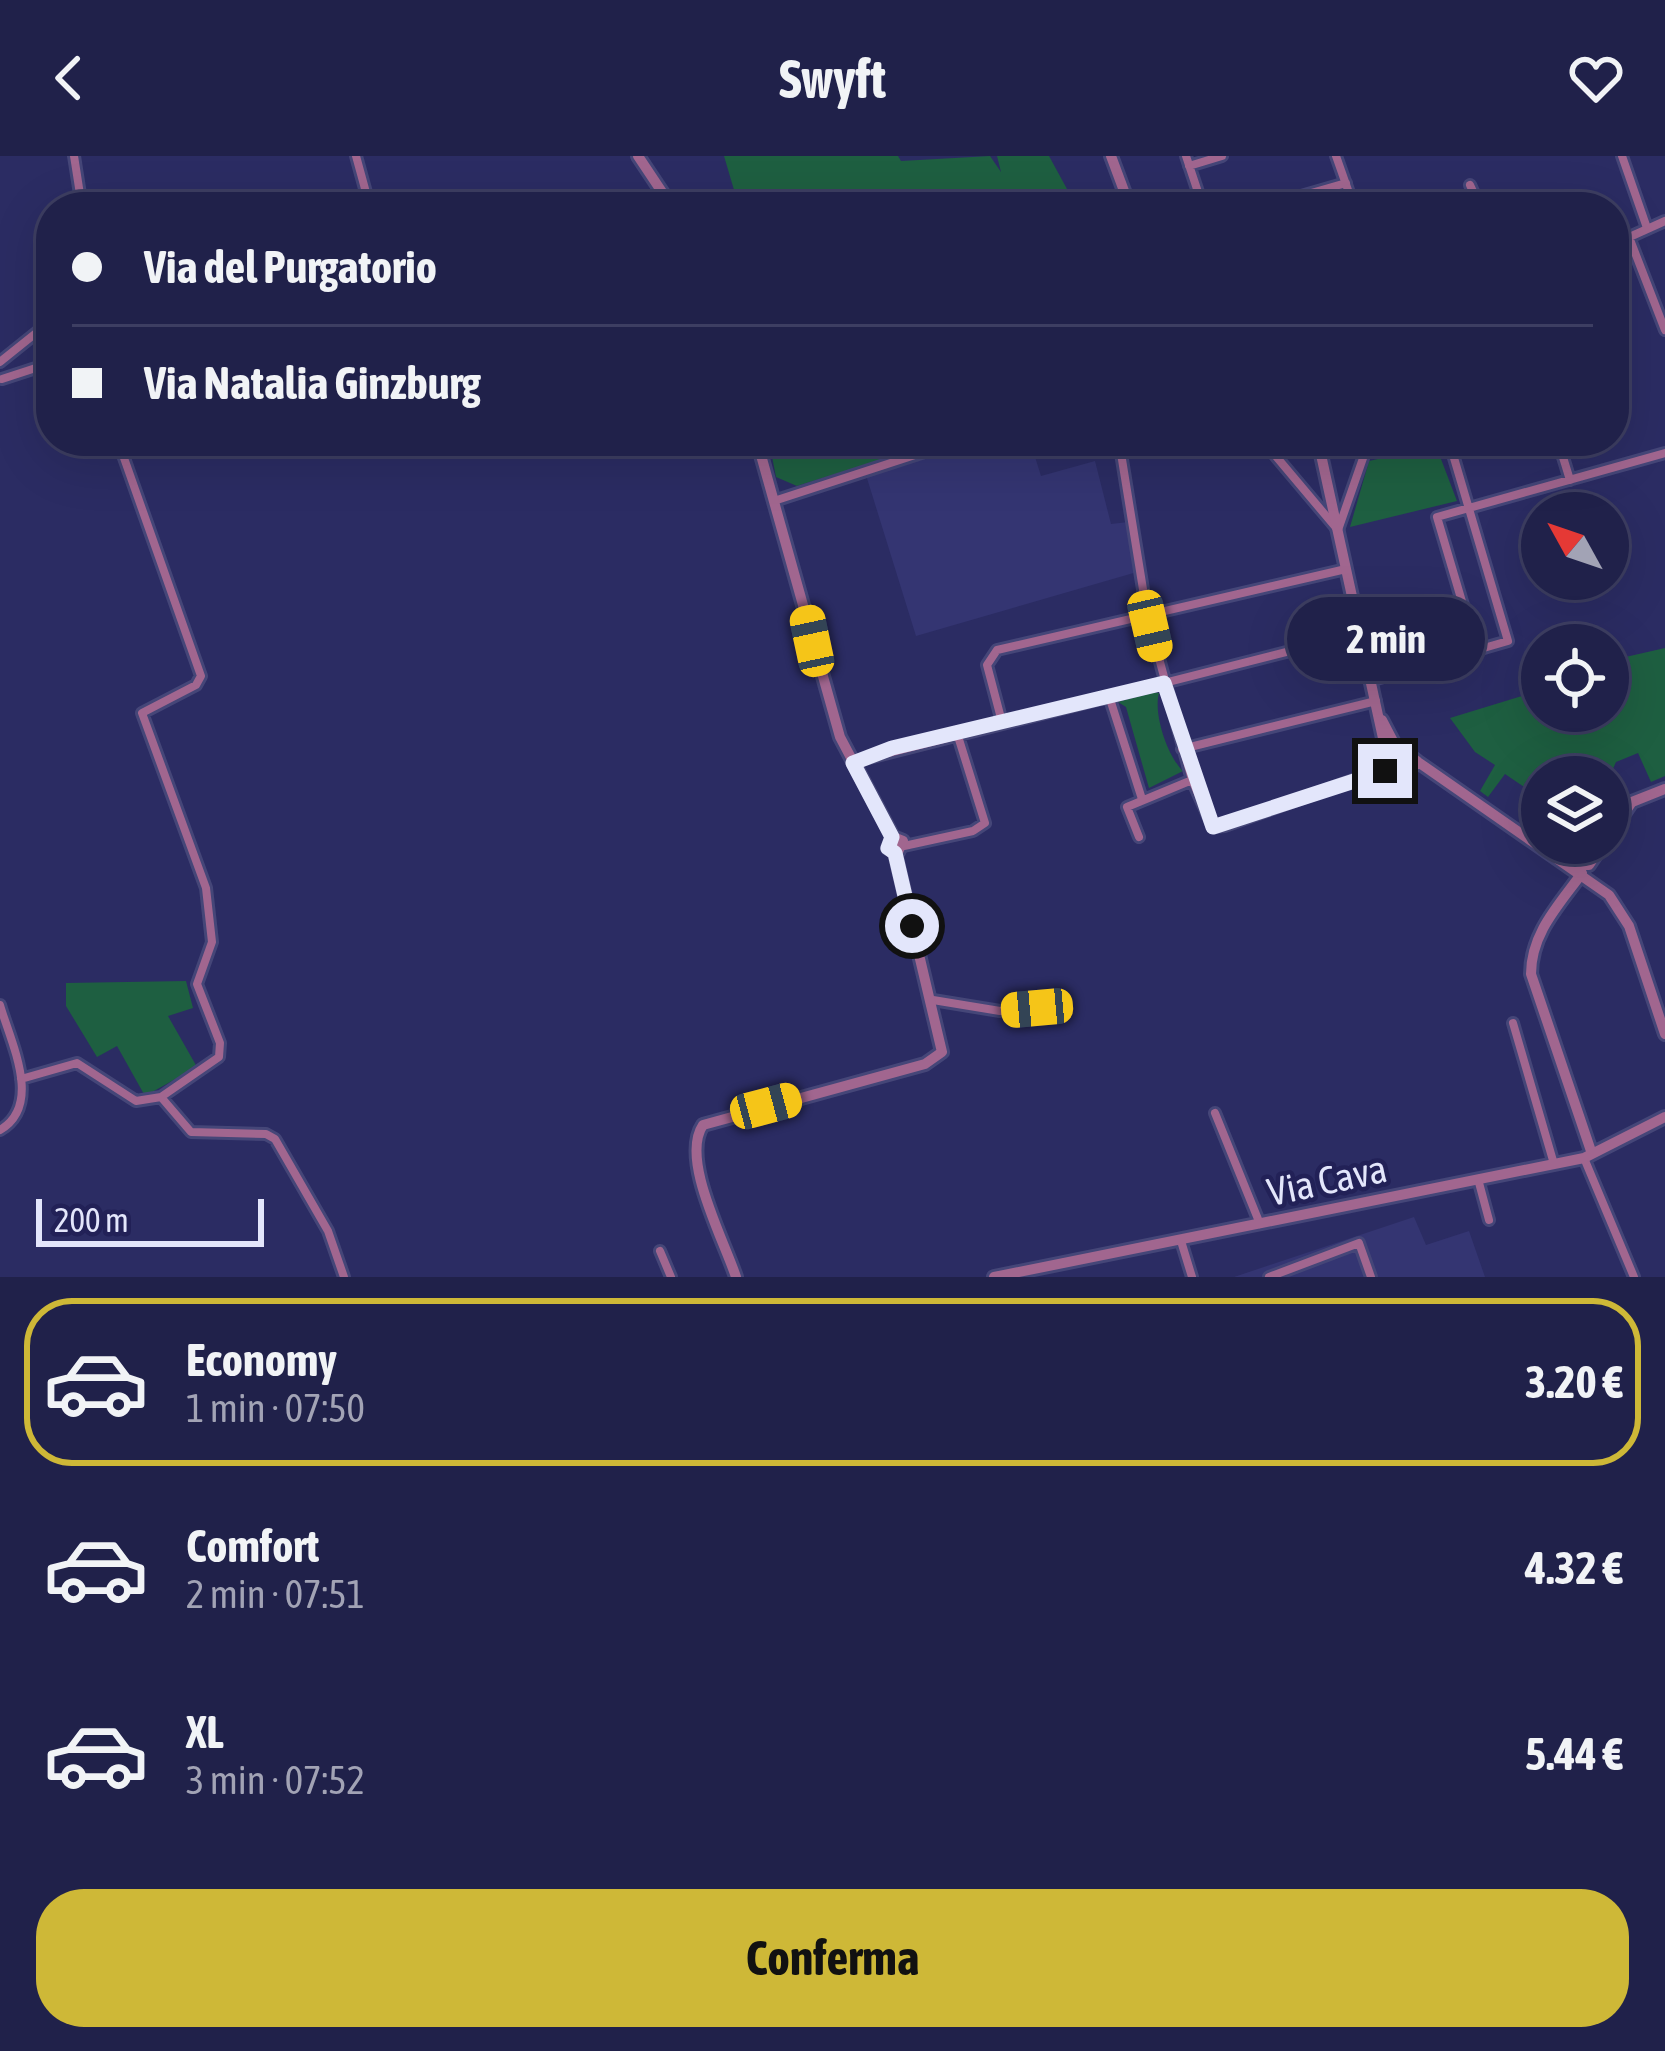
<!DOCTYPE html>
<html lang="it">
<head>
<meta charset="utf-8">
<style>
  :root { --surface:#20214a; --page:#282951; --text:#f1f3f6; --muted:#a2a3b5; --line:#3d3e62; --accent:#ceb837 }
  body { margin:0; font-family:"Asap Condensed",sans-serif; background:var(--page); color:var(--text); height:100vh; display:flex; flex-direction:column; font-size:45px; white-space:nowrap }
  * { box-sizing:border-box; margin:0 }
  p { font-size:39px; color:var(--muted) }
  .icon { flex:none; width:66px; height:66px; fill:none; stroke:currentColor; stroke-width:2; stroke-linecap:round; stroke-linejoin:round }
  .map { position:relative; height:1121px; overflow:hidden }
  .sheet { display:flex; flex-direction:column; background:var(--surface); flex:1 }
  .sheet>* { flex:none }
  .guide { position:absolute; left:36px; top:36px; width:1593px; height:264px; border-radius:48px; box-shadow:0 12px 48px #0002,0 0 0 3px var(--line); display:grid; align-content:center; height:264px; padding:0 36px; background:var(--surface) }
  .needle { width:78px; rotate:310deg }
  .fabs { position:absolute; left:1521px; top:336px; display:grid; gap:24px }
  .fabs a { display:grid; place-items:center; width:108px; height:108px; border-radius:50%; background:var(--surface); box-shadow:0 12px 48px #0002,0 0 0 3px var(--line); font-size:60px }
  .scale { position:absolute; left:36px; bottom:30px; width:228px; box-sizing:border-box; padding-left:12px; border:6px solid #e3e6fb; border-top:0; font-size:33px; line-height:42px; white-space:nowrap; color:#e3e6fb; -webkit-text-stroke:9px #222157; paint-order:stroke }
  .end { position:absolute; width:54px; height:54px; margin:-27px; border:15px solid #e3e6fb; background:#111; box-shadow:0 0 0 6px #111 }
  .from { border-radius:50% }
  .bubble { position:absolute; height:84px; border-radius:42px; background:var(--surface); box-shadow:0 12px 48px #0002,0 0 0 3px var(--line); font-size:39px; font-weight:700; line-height:84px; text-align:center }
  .car { position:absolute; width:36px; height:72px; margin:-36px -18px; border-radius:15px; box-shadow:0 0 9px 3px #0007; background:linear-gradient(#f5c518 24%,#345 0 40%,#f5c518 0 76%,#345 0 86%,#f5c518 0) }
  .guide b { display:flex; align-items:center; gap:42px; height:114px; font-size:45px }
  .guide b+b { border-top:3px solid var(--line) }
  .guide i { width:30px; height:30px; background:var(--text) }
  ul { padding:21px 0 0; list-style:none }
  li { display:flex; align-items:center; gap:36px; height:168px; margin:0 24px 18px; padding:0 12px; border:6px solid transparent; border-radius:48px }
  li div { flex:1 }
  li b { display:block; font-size:45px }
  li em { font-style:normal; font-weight:700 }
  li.current { border-color:var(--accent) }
  li>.icon { width:108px; height:108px; stroke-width:1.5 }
  .action { display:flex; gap:24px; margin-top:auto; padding:24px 36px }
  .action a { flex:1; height:138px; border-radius:48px; background:var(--accent); color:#111; font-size:48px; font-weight:700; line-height:138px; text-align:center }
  header { display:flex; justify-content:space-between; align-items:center; height:156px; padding:0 36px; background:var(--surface); font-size:54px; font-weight:700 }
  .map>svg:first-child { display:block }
</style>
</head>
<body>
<header><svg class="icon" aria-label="back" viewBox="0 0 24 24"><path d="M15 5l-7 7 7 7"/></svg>Swyft<svg class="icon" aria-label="heart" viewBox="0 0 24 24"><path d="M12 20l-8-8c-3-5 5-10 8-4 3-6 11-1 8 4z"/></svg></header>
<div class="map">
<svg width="1665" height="1121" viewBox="0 0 1665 1121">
  <rect width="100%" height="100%" fill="#2b2c63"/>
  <!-- built -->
  <path fill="#343572" d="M970 285H1030L1041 320 1095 305 1111 368 1128 366 1137 416 916 480 866 319Z
    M1414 1061 1426 1089 1469 1075 1485 1121H1234Z"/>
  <!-- green -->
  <path fill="#1e5f41" d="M724 0H898L901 5 990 0 1001 16 997 0H1049L1073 44 1085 41 1089 51H739Z
    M769 285H815L821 301 874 285H941L797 330 776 321Z
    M1436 290 1457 345 1350 371 1369 305Z
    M1665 492V620L1651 626 1638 597 1616 606 1608 624 1542 621V643L1505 618 1488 641 1480 635 1495 609 1475 596 1450 562 1542 534V555H1608V505Z
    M1150 536 1159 537C1153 558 1168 601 1183 615L1149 632 1126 551 1118 546Z
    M186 825 193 852 168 860 197 911 145 940 117 890 97 901 66 850V827Z"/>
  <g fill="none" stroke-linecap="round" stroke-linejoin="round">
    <!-- minor casing -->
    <g stroke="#454678" stroke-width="14">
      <path id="minor" d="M74 0 82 51
        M356 0 370 51
        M1186 0 1203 51
        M1336 0 1354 51
        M1622 0 1647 72
        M1189 10 1222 0
        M1470 29 1480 51
        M1263 51 1346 27
        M1629 81 1665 174
        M1614 88 1665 65
        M0 206 51 165
        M2 223 51 207
        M118 285 201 520 196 529 142 557 206 732 212 786 197 828 220 887 219 901 161 941
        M1119 285 1147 458 1192 624 1127 651 1139 681
        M1263 285 1338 374 1369 285
        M1558 285 1570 324
        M777 344 958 285
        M1476 493 1437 361 1665 297
        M1373 524 1508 485 1449 285
        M1109 540 1142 643
        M1002 566 987 509 997 494 1346 413
        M1182 593 1376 545
        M853 606 1361 477
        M1192 624 1213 671 1225 670 1392 610
        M904 690 973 675 985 667 957 577
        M933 844 1000 855 1037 852
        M0 849C11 887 43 949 0 974
        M1513 867 1554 1008
        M21 923 77 907 136 945 161 941
        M161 941 191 976 266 978 275 983 328 1075 344 1121
        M1215 957 1260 1068
        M1584 1002 1634 1121
        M1478 1023 1489 1064
        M1181 1085 1192 1121
        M660 1095 671 1121
        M1269 1121 1359 1087 1371 1121"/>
    </g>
    <!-- tertiary casing -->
    <g stroke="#454678" stroke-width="16">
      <path id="tertiary" d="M638 0 672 51
        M1111 0 1130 51
        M757 285 840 581 893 681 903 685 898 696 888 692 893 681
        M1318 285 1388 605 1397 611 1418 608
        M1382 564 1394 587 1418 606 1609 739 1629 770 1665 878
        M1608 681 1632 646 1665 633
        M1575 709H1589L1604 687
        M1582 717C1559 749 1531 777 1531 818L1592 998
        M736 1121C724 1084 680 1003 703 969L925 908 942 896 895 697
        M994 1121 1584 1002 1665 961"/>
    </g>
    <!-- minor -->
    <use href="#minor" stroke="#a1668f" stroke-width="8"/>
    <!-- tertiary -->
    <use href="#tertiary" stroke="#a1668f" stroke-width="10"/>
  </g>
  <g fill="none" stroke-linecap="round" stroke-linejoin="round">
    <!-- route -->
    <path stroke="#e3e6fb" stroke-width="15" d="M912 770 895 697 888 692 892 681 853 607 892 592 1164 527 1213 671 1385 615"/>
  </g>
  <g text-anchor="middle" stroke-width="9" stroke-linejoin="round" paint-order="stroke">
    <!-- street labels -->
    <g font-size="39" fill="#e3e6fb" stroke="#222157">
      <text transform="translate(1327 1024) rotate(-12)" y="14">Via Cava</text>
    </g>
  </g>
</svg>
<div class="fabs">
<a><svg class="needle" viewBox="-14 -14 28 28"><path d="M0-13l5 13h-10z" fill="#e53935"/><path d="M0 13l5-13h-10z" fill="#a2a3b5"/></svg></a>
<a><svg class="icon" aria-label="locate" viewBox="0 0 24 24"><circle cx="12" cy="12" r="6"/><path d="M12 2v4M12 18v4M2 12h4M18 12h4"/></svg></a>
<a><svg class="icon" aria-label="layers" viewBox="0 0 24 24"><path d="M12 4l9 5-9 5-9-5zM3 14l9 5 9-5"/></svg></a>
</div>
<div class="scale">200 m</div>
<i class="end from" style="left:912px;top:770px"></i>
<i class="end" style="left:1385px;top:615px"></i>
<div class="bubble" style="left:1287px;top:441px;width:198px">2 min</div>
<i class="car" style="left:1150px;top:470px;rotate:167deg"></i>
<i class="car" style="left:812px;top:485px;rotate:348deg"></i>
<i class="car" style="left:1037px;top:852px;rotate:265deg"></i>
<i class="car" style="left:766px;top:950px;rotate:75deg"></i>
<div class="guide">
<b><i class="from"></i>Via del Purgatorio</b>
<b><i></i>Via Natalia Ginzburg</b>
</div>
</div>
<section class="sheet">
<ul>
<li class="current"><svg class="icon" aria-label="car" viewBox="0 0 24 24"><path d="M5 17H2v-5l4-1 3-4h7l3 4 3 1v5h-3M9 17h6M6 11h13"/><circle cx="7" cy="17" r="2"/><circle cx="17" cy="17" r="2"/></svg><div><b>Economy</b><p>1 min · 07:50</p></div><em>3.20 €</em></li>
<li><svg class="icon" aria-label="car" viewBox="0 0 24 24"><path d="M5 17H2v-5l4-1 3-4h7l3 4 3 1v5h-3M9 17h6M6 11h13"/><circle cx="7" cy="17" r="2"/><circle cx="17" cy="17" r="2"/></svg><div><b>Comfort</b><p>2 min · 07:51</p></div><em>4.32 €</em></li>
<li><svg class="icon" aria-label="car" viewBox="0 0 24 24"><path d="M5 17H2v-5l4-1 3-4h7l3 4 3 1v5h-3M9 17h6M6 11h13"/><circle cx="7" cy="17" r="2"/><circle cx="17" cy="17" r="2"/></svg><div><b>XL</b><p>3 min · 07:52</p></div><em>5.44 €</em></li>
</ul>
<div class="action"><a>Conferma</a></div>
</section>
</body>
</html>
